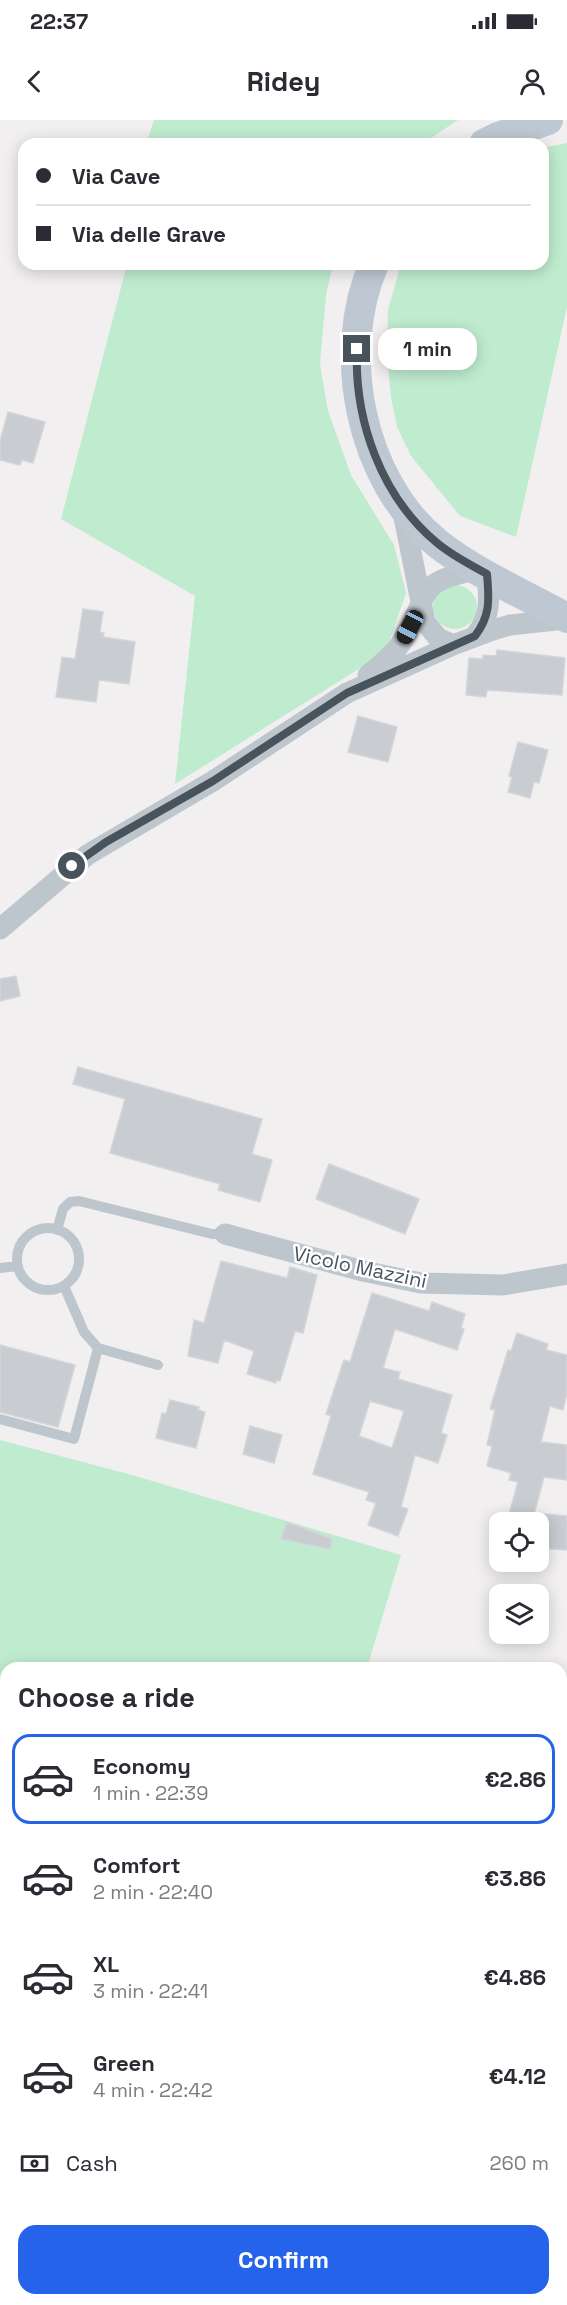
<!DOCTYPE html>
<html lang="en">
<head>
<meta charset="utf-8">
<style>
  :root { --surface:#fff; --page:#f7f7f7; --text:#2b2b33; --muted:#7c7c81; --line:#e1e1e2; --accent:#2563eb }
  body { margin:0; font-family:"Space Grotesk",sans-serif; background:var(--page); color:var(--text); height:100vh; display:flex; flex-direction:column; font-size:22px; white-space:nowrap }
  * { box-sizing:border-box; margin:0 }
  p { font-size:20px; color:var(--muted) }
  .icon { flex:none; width:33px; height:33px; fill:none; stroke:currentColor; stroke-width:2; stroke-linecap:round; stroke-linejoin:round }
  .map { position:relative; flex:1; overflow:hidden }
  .sheet { position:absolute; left:0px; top:1542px; width:567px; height:644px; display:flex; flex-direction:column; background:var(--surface); border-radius:18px 18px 0 0; box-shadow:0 3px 15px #0003 }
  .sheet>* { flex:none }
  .top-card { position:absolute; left:18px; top:18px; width:531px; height:132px; border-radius:18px; box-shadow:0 3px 15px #0003; display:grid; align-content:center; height:132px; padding:0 18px; background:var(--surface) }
  .fabs { position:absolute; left:489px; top:1392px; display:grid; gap:12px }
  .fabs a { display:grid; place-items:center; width:60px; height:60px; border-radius:12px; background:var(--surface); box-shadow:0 3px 15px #0003; font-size:30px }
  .end { position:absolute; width:27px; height:27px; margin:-14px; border:8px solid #48535b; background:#fff; box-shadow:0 0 0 3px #fff }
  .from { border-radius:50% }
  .bubble { position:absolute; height:42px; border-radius:18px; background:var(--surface); box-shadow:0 3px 15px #0003; font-size:20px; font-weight:700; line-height:42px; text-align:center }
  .car { position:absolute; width:18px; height:36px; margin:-18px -9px; border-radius:8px; box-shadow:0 0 4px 2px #0007; background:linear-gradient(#222 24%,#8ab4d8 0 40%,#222 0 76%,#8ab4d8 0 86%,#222 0) }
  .top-card b { display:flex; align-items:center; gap:21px; height:57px; font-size:22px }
  .top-card b+b { border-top:2px solid var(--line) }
  .top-card i { width:15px; height:15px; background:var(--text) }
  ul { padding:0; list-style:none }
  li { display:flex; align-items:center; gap:18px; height:90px; margin:0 12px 9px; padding:0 6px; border:3px solid transparent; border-radius:18px }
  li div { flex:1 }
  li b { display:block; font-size:22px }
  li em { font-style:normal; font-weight:700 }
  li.selected { border-color:var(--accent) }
  li>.icon { width:54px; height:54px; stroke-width:1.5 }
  h2 { padding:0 18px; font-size:27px; line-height:72px }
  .pay { display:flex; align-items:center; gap:15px; height:66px; padding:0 18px; font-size:22px }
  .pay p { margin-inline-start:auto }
  .action { display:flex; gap:12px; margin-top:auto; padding:12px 18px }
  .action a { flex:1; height:69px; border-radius:18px; background:var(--accent); color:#fff; font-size:24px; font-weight:700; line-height:69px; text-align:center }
  .status { display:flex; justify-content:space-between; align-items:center; height:42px; padding:0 30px; background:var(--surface); direction:ltr }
  .status svg { height:16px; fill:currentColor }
  header { display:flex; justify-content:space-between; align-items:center; height:78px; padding:0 18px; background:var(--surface); font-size:27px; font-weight:700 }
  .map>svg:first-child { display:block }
</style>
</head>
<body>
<div class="status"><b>22:37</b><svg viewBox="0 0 49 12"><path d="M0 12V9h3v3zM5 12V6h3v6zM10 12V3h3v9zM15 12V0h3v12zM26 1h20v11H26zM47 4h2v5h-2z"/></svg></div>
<header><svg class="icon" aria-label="back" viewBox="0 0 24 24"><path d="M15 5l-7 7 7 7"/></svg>Ridey<svg class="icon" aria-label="person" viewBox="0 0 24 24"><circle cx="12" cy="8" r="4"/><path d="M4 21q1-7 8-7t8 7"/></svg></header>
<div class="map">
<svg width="567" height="2185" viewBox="0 0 567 2185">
  <rect width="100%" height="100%" fill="#f1efef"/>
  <!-- commercial -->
  <path fill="#fbf5e9" d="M567 2033V2185H402L408 2180H561V2038Z"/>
  <!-- green -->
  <path fill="#bfeccf" d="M154 0H458L422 24H146Z
    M567 23V187L516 417 460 396 411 336 397 307 391 277 387 235 388 190 401 144H543V28Z
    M127 144H333L326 175 320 244 328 291 351 355 394 425 406 473 386 532 175 664 195 476 61 399Z
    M433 487a22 22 0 1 1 44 0a22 22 0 1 1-44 0Z
    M0 1320 132 1355 401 1435 367 1548H6V1674L0 1672Z"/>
  <!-- building -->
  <path fill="#c9ccd1" stroke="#d3d5da" stroke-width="1.5" fill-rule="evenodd" d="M8 292 45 302 33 343 22 340 20 345 0 340V321Z
    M83 489 103 492 100 512 104 513 103 517 135 522 129 564 99 560 96 582 56 577 62 537 75 539Z
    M497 530 565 538 562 575 487 570 486 577 466 575 469 538 483 539V535L496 536Z
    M358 596 397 607 388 642 348 632Z
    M518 622 548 630 539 663 534 662 530 678 508 672 512 657 509 656Z
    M16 856 20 876 0 881V859Z
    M78 947 262 999 252 1034 272 1040 260 1082 218 1070 220 1064 110 1033 125 979 73 964Z
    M329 1044 419 1079 405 1114 316 1079Z
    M221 1141 287 1158 290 1147 317 1155 303 1213 295 1211 280 1261 276 1260V1263L247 1254 254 1231 224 1220 218 1243 188 1236 194 1200 204 1203Z
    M372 1173 429 1191 432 1182 465 1194 461 1208 464 1209 457 1230 395 1209 383 1248 400 1252 398 1259 452 1275 441 1313 447 1315 438 1343 415 1335 401 1387 408 1389 398 1416 368 1405 376 1383 366 1380 369 1372 313 1354 331 1296 326 1294 344 1240 350 1242ZM370 1281 404 1291 392 1328 359 1316Z
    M517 1213 548 1224 546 1230 567 1235V1272L563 1290 550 1286 541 1322 567 1325V1360L544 1357 532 1402H507L518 1362 509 1360 511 1353 487 1346 492 1326 487 1325 495 1290 490 1289 508 1230 511 1231Z
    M0 1225 75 1245 58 1307 0 1292Z
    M170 1280 199 1287 198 1290 205 1292 196 1328 156 1318 162 1293 166 1294Z
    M250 1306 282 1315 274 1343 243 1334Z
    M545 1394 567 1396V1430L542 1428Z
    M287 1402 332 1419 330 1429 281 1419Z"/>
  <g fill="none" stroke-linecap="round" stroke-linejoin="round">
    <!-- path -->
    <path stroke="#79c99f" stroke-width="4" stroke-dasharray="4.5 3" stroke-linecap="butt" d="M320 2185 326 2180"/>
    <!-- lane -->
    <path stroke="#bec6cd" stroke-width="10" d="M17 1139a31 31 0 1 1 62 0a31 31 0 1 1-62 0Z
      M57 1110 63 1089 70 1082 79 1081 212 1114H225
      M0 1148 18 1146
      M64 1166 84 1212 98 1228 158 1245
      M0 1299 74 1319 98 1228
      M561 1895 567 1889
      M561 1949 567 1947
      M192 2185V2180"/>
    <!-- street -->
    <path stroke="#bec6cd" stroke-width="21" d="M402 387 425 502 438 518 453 525
      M475 516C492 495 489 479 487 454
      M368 555C380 545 393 536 401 523 432 475 412 461 479 450
      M0 809 87 735 213 661 347 573 453 525 493 510 510 505 567 499
      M225 1114 363 1151 421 1163 503 1165 567 1154
      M0 2100H6"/>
    <!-- secondary -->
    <path stroke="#bdc8d2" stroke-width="30" d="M484 24 498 17 548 0
      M374 144C335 233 360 361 437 423 473 452 526 475 567 498"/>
    <!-- primary -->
    <path stroke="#b0bfcc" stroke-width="33" d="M561 1988 567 1980
      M357 2185 363 2180"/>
  </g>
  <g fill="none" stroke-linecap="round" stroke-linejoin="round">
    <!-- route -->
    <path stroke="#48535b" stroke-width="8" d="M72 746 106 722 213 661 347 573 475 516C491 495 489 479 487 454 469 444 451 435 436 422 381 376 354 300 357 229"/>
  </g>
  <g text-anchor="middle" stroke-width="5" stroke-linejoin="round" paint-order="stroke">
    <!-- street labels -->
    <g font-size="20" fill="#48535b" stroke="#fff">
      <text transform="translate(360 1147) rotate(12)" y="7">Vicolo Mazzini</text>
    </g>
  </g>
</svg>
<div class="fabs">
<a><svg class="icon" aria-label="locate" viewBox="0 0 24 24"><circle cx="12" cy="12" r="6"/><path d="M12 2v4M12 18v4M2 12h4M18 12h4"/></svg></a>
<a><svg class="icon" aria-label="layers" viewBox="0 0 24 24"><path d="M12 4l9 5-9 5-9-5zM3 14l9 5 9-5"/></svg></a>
</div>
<i class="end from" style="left:72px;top:746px"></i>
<i class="end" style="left:357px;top:229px"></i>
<div class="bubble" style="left:378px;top:208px;width:99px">1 min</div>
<i class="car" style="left:410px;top:507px;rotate:208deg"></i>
<div class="top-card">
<b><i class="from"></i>Via Cave</b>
<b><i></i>Via delle Grave</b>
</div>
<section class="sheet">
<h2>Choose a ride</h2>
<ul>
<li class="selected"><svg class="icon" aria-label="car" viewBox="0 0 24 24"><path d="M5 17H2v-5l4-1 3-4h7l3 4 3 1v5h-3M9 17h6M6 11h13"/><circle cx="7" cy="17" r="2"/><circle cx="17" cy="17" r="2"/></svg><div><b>Economy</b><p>1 min · 22:39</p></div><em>€2.86</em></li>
<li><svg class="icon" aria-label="car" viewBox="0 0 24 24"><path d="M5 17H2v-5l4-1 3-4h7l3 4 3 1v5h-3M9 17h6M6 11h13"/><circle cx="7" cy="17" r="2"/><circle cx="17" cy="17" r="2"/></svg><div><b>Comfort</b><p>2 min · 22:40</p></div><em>€3.86</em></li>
<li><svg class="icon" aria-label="car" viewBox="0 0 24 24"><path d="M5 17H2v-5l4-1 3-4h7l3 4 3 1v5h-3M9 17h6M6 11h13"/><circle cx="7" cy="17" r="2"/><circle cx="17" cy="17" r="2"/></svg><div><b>XL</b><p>3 min · 22:41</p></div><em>€4.86</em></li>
<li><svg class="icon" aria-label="car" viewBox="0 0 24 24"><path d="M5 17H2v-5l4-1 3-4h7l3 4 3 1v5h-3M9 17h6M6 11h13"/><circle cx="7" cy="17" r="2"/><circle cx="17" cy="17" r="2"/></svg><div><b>Green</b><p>4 min · 22:42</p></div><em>€4.12</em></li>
</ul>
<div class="pay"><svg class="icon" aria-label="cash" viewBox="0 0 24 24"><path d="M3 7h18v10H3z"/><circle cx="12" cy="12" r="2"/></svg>Cash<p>260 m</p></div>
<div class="action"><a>Confirm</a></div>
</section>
</div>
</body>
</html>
